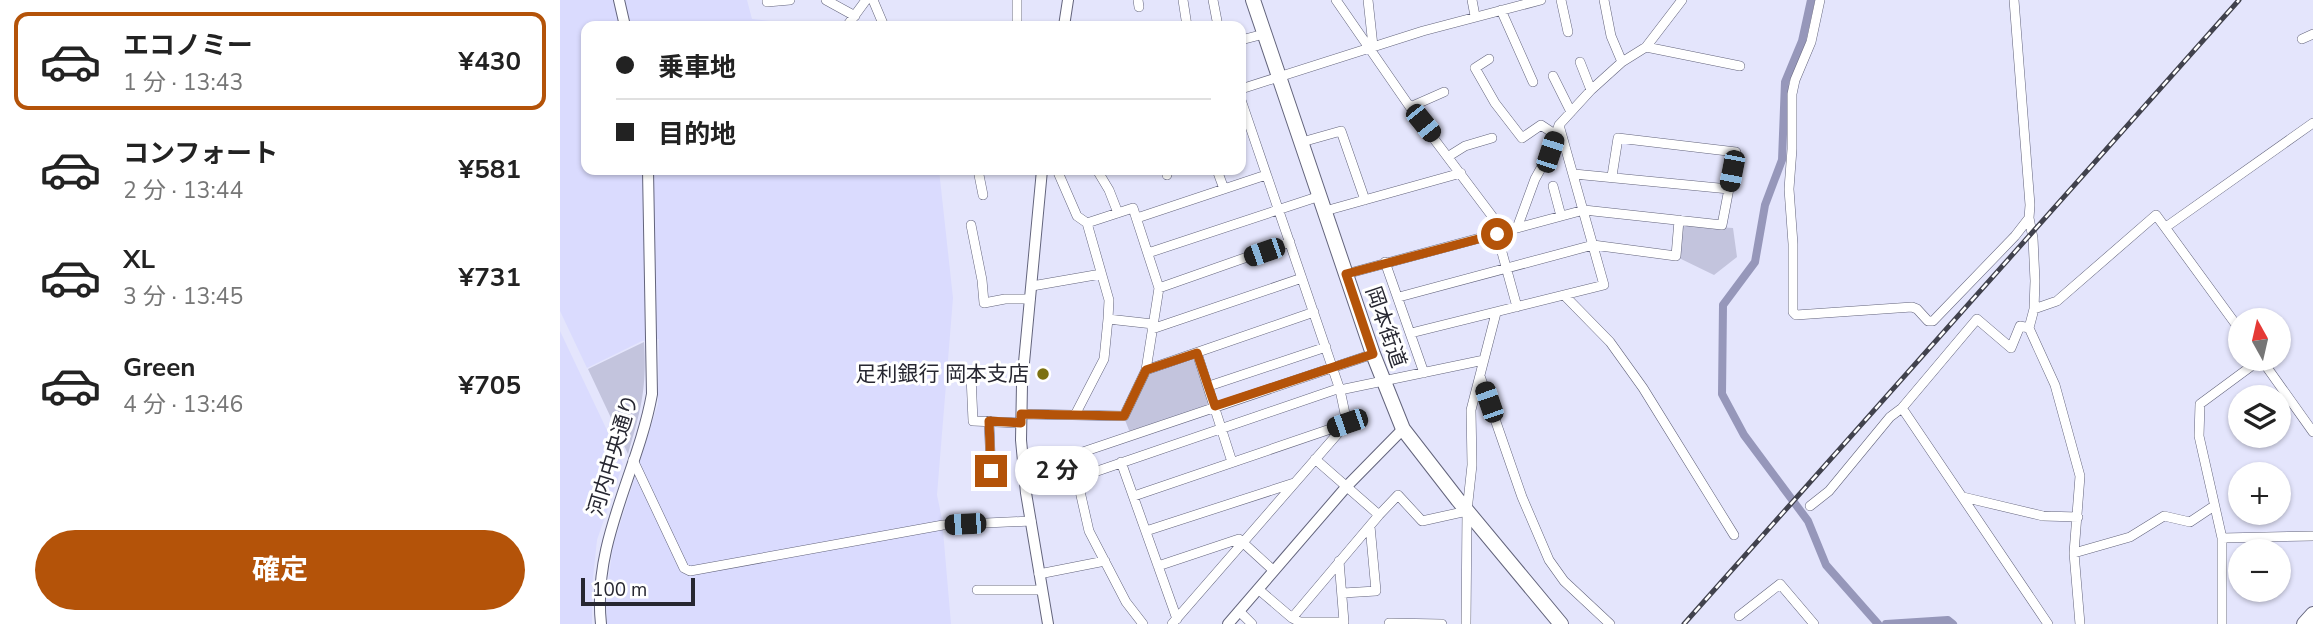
<!DOCTYPE html>
<html lang="ja">
<head>
<meta charset="utf-8">
<style>
  :root { --surface:#fff; --page:#f6f6f6; --text:#222; --muted:#767676; --line:#e0e0e0; --accent:#b45309 }
  body { margin:0; font-family:"Nunito Sans","Noto Sans JP",sans-serif; background:var(--page); color:var(--text); height:100vh; display:flex; flex-direction:column; font-size:26px; white-space:nowrap }
  * { box-sizing:border-box; margin:0 }
  p { font-size:23px; color:var(--muted) }
  .icon { flex:none; width:38px; height:38px; fill:none; stroke:currentColor; stroke-width:2; stroke-linecap:round; stroke-linejoin:round }
  .map { position:relative; flex:1; overflow:hidden }
  .sheet { display:flex; flex-direction:column; background:var(--surface); width:560px }
  .sheet>* { flex:none }
  .guide { position:absolute; left:21px; top:21px; width:665px; height:154px; border-radius:14px; box-shadow:0 2px 5px #0004; display:grid; align-content:center; height:154px; padding:0 35px; background:var(--surface) }
  .needle { width:46px; rotate:352deg }
  .buttons { position:absolute; left:1668px; top:308px; display:grid; gap:14px }
  .buttons a { display:grid; place-items:center; width:63px; height:63px; border-radius:50%; background:var(--surface); box-shadow:0 2px 5px #0004; font-size:35px }
  .scale { position:absolute; left:21px; bottom:18px; width:114px; box-sizing:border-box; padding-left:7px; border:4px solid #272731; border-top:0; font-size:19px; line-height:24px; white-space:nowrap; color:#272731; -webkit-text-stroke:5px #fff; paint-order:stroke }
  .end { position:absolute; width:32px; height:32px; margin:-16px; border:9px solid #b45309; background:#fff; box-shadow:0 0 0 4px #fff }
  .from { border-radius:50% }
  .bubble { position:absolute; height:49px; border-radius:24px; background:var(--surface); box-shadow:0 2px 5px #0004; font-size:23px; font-weight:700; line-height:49px; text-align:center }
  .car { position:absolute; width:21px; height:42px; margin:-21px -10px; border-radius:9px; box-shadow:0 0 5px 2px #0007; background:linear-gradient(#222 24%,#8ab4d8 0 40%,#222 0 76%,#8ab4d8 0 86%,#222 0) }
  .guide b { display:flex; align-items:center; gap:24px; height:66px; font-size:26px }
  .guide b+b { border-top:2px solid var(--line) }
  .guide i { width:18px; height:18px; background:var(--text) }
  ul { padding:12px 0 0; list-style:none }
  li { display:flex; align-items:center; gap:21px; height:98px; margin:0 14px 10px; padding:0 21px; border:4px solid transparent; border-radius:14px }
  li div { flex:1 }
  li b { display:block; font-size:26px }
  li em { font-style:normal; font-weight:700 }
  li.on { border-color:var(--accent) }
  li>.icon { width:63px; height:63px; stroke-width:1.5 }
  .action { display:flex; gap:14px; margin-top:auto; padding:14px 35px }
  .action a { flex:1; height:80px; border-radius:42px; background:var(--accent); color:#fff; font-size:28px; font-weight:700; line-height:80px; text-align:center }
  main { display:flex; flex:1; min-height:0 }
  .map>svg:first-child { display:block }
</style>
</head>
<body>
<main>
<section class="sheet">
<ul>
<li class="on"><svg class="icon" aria-label="car" viewBox="0 0 24 24"><path d="M5 17H2v-5l4-1 3-4h7l3 4 3 1v5h-3M9 17h6M6 11h13"/><circle cx="7" cy="17" r="2"/><circle cx="17" cy="17" r="2"/></svg><div><b>エコノミー</b><p>1 分 · 13:43</p></div><em>¥430</em></li>
<li><svg class="icon" aria-label="car" viewBox="0 0 24 24"><path d="M5 17H2v-5l4-1 3-4h7l3 4 3 1v5h-3M9 17h6M6 11h13"/><circle cx="7" cy="17" r="2"/><circle cx="17" cy="17" r="2"/></svg><div><b>コンフォート</b><p>2 分 · 13:44</p></div><em>¥581</em></li>
<li><svg class="icon" aria-label="car" viewBox="0 0 24 24"><path d="M5 17H2v-5l4-1 3-4h7l3 4 3 1v5h-3M9 17h6M6 11h13"/><circle cx="7" cy="17" r="2"/><circle cx="17" cy="17" r="2"/></svg><div><b>XL</b><p>3 分 · 13:45</p></div><em>¥731</em></li>
<li><svg class="icon" aria-label="car" viewBox="0 0 24 24"><path d="M5 17H2v-5l4-1 3-4h7l3 4 3 1v5h-3M9 17h6M6 11h13"/><circle cx="7" cy="17" r="2"/><circle cx="17" cy="17" r="2"/></svg><div><b>Green</b><p>4 分 · 13:46</p></div><em>¥705</em></li>
</ul>
<div class="action"><a>確定</a></div>
</section>
<div class="map">
<svg width="1753" height="624" viewBox="0 0 1753 624">
  <rect width="100%" height="100%" fill="#e4e5fc"/>
  <!-- built -->
  <path fill="#dadbfe" d="M0 0H187L192 19 211 21V26H26V170H379L393 298 377 495 382 519 391 624H47L46 597 53 546 98 404 99 339 82 341 27 368 0 311Z
    M0 331 63 464 37 540 32 587V624H0Z"/>
  <!-- green -->
  <path fill="#c3c4dd" d="M1122 225 1173 228 1177 257 1154 275 1119 258Z
    M84 342C87 388 81 410 68 454L28 369Z
    M635 358 653 411 572 438 565 420 587 374Z"/>
  <g fill="none" stroke-linecap="round" stroke-linejoin="round">
    <!-- canal -->
    <path stroke="#9697ba" stroke-width="8" d="M1251 0 1242 41 1225 82 1222 160 1205 205 1195 262 1163 305 1162 394 1184 435 1248 521 1266 565 1318 624
      M1326 624 1388 620 1393 624"/>
    <!-- minor casing -->
    <g stroke="#63647c" stroke-width="10">
      <path id="minor" d="M207 0V2L230 0
        M266 0 295 16
        M313 0 324 26
        M457 0V26
        M578 0 579 7
        M623 0 627 26
        M653 0 658 26
        M776 0 850 107 932 216 957 307
        M808 0 813 46
        M912 0 915 16
        M1001 0 1008 32
        M1044 0 1051 36 1062 62
        M1260 0 1251 42 1235 80 1232 94V149L1229 189 1233 244V312L1236 315 1352 307 1357 309 1368 321H1373L1455 236 1469 218 1470 205 1454 0
        M941 10 973 82
        M287 26 306 0
        M1742 39 1753 34
        M681 40 704 34
        M1086 47 1180 66
        M929 59 915 68 935 103 962 138 981 125 996 135
        M1020 62 1031 90
        M993 76 1011 112
        M681 89 863 31 981 0
        M681 100 780 390 787 423
        M850 107 884 92
        M742 142 781 131 805 200
        M889 156 905 146 932 138
        M418 170 423 195
        M497 170 517 216 527 223
        M537 170 549 190 558 213
        M606 170 607 175
        M657 170 664 189
        M1014 174 1169 189
        M993 186 1001 216
        M765 211 901 173
        M577 218 706 175
        M1469 218 1473 238 1475 281 1474 309 1469 328 1495 385 1520 476 1514 553 1520 624
        M411 225 422 280 424 303 445 299H470
        M1606 227 1753 123
        M957 228 975 179 990 152 999 125 1031 90 1062 62 1086 47 1122 0
        M588 253 760 196
        M825 262 864 373
        M786 274 1024 210 1162 225 1176 152 1058 138 1052 176
        M472 286 541 274
        M599 288 730 242
        M1004 295 1050 342 1083 388 1174 535
        M839 297 1033 245 1116 256 1119 220
        M1474 309 1497 301 1596 215 1680 330
        M548 319 593 324
        M1469 328 1460 326 1451 348 1417 319 1342 408 1488 624
        M592 329 742 278
        M851 333 1044 285 999 125
        M637 353 672 462
        M1701 359 1753 432
        M586 370 754 312
        M411 376 413 421 461 423
        M920 376 962 497 989 560 1004 581 1050 624
        M649 386 766 347
        M780 390 924 360
        M461 414 564 416 586 370 599 288 573 208 527 223 549 300 548 319 544 359 515 415
        M429 421 431 471
        M514 455 813 354
        M73 460 124 568 130 571 383 525 471 521
        M561 462 617 619
        M574 496 785 424
        M1403 497 1483 516 1518 517
        M1250 506 1269 491 1330 417 1342 408
        M819 515 838 495 862 521 907 511
        M586 531 734 483
        M1662 538 1753 536
        M1514 553 1570 537 1604 516 1630 522 1654 506
        M598 566 679 539 714 571
        M479 574 545 561
        M698 589 732 618 740 622H784L779 561
        M417 590H482
        M783 593 816 591 810 526
        M679 611 692 624
        M1179 616 1220 584 1254 624
        M732 618 819 515 755 459
        M829 623 882 624
        M583 624 566 602 529 531 517 478 780 388
        M612 624 787 423
        M906 624 907 511 912 465 911 410 936 313
        M1662 624V538L1639 436 1640 404 1701 359"/>
    </g>
    <!-- tertiary casing -->
    <g stroke="#63647c" stroke-width="12">
      <path id="tertiary" d="M59 0 65 26
        M504 26 508 0
        M482 170 462 384 461 440 466 493 488 624
        M41 624C32 542 78 472 92 394L88 170
        M668 624 787 486 843 429"/>
    </g>
    <!-- primary casing -->
    <g stroke="#63647c" stroke-width="16">
      <path id="primary" d="M693 0 813 354 843 429 898 500 1001 624"/>
    </g>
    <!-- trunk casing -->
    <g stroke="#63647c" stroke-width="16">
      <path id="trunk" d="M1744 624 1753 614"/>
    </g>
    <!-- minor -->
    <use href="#minor" stroke="#fff" stroke-width="9"/>
    <!-- tertiary -->
    <use href="#tertiary" stroke="#fff" stroke-width="10"/>
    <!-- primary -->
    <use href="#primary" stroke="#fff" stroke-width="14"/>
    <!-- trunk -->
    <use href="#trunk" stroke="#fff" stroke-width="14"/>
    <!-- rail casing -->
    <g stroke="#41424d" stroke-width="5">
      <path id="rail" d="M1124 624 1679 0"/>
    </g>
    <!-- rail -->
    <use href="#rail" stroke="#fff" stroke-width="2.5" stroke-dasharray="8" stroke-linecap="butt"/>
  </g>
  <g fill="none" stroke-linecap="round" stroke-linejoin="round">
    <!-- route -->
    <path stroke="#b45309" stroke-width="9" d="M431 471 429 421 461 423V414L564 416 586 370 637 353 655 406 813 354 786 274 937 234"/>
  </g>
  <!-- markers -->
  <circle fill="#7c7111" stroke="#fff" stroke-width="2.5" cx="483" cy="374" r="7"/>
  <g text-anchor="middle" stroke-width="6" stroke-linejoin="round" paint-order="stroke">
    <!-- street labels -->
    <g font-size="21" fill="#272731" stroke="#fff">
      <text transform="translate(826 327) rotate(71)" y="7">岡本街道</text>
      <text transform="translate(53 455) rotate(-73)" y="7">河内中央通り</text>
    </g>
    <!-- poi labels -->
    <g font-size="21" fill="#272731" stroke="#fff" text-anchor="end">
      <text x="469" y="381">足利銀行 岡本支店</text>
    </g>
  </g>
</svg>
<div class="buttons">
<a><svg class="needle" viewBox="-14 -14 28 28"><path d="M0-13l5 13h-10z" fill="#e53935"/><path d="M0 13l5-13h-10z" fill="#767676"/></svg></a>
<a><svg class="icon" aria-label="layers" viewBox="0 0 24 24"><path d="M12 4l9 5-9 5-9-5zM3 14l9 5 9-5"/></svg></a>
<a>+</a>
<a>−</a>
</div>
<div class="scale">100 m</div>
<i class="end from" style="left:937px;top:234px"></i>
<i class="end" style="left:431px;top:471px"></i>
<div class="bubble" style="left:455px;top:446px;width:84px">2 分</div>
<i class="car" style="left:863px;top:123px;rotate:141deg"></i>
<i class="car" style="left:990px;top:152px;rotate:18deg"></i>
<i class="car" style="left:1172px;top:171px;rotate:191deg"></i>
<i class="car" style="left:704px;top:252px;rotate:251deg"></i>
<i class="car" style="left:929px;top:402px;rotate:341deg"></i>
<i class="car" style="left:787px;top:423px;rotate:251deg"></i>
<i class="car" style="left:405px;top:524px;rotate:267deg"></i>
<div class="guide">
<b><i class="from"></i>乗車地</b>
<b><i></i>目的地</b>
</div>
</div>
</main>
</body>
</html>
